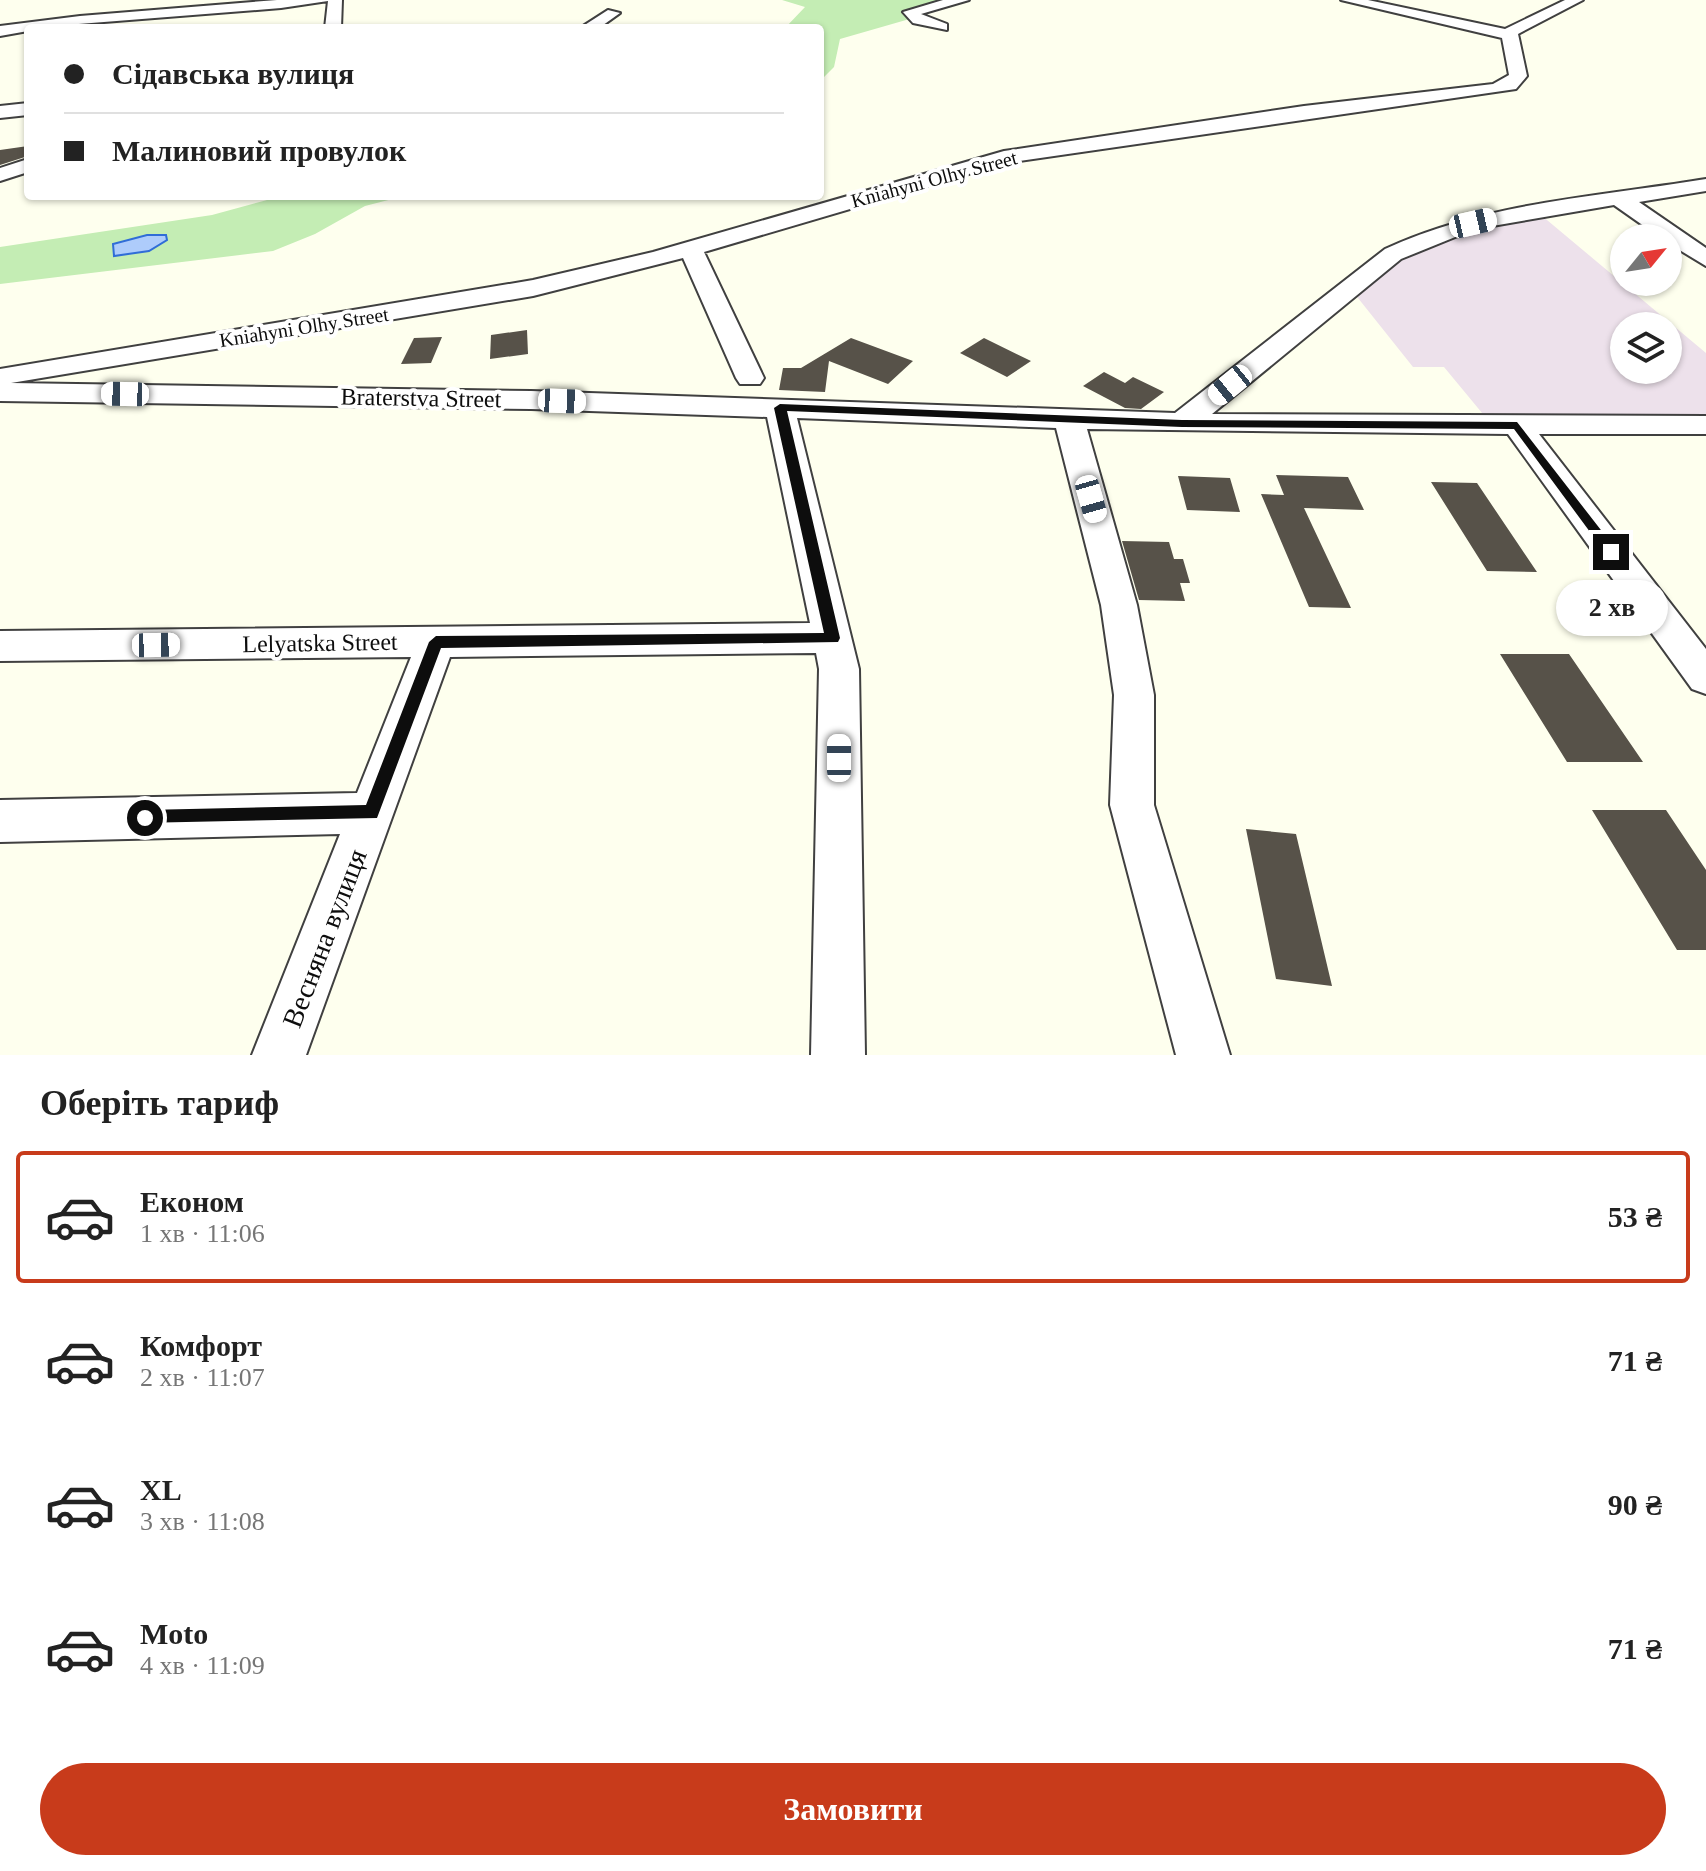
<!DOCTYPE html>
<html lang="uk">
<head>
<meta charset="utf-8">
<style>
  :root { --surface:#fff; --page:#f6f6f6; --text:#222; --muted:#767676; --line:#e0e0e0; --accent:#c83b1b }
  body { margin:0; font-family:Georgia,serif; background:var(--page); color:var(--text); height:100vh; display:flex; flex-direction:column; font-size:30px; white-space:nowrap }
  * { box-sizing:border-box; margin:0 }
  p { font-size:26px; color:var(--muted) }
  .icon { flex:none; width:44px; height:44px; fill:none; stroke:currentColor; stroke-width:2; stroke-linecap:round; stroke-linejoin:round }
  .map { position:relative; height:1055px; overflow:hidden }
  .details { display:flex; flex-direction:column; background:var(--surface); flex:1 }
  .details>* { flex:none }
  .guide { position:absolute; left:24px; top:24px; width:800px; height:176px; border-radius:8px; box-shadow:0 2px 6px #0004; display:grid; align-content:center; height:176px; padding:0 40px; background:var(--surface) }
  .needle { width:52px; rotate:60deg }
  .buttons { position:absolute; left:1610px; top:224px; display:grid; gap:16px }
  .buttons a { display:grid; place-items:center; width:72px; height:72px; border-radius:50%; background:var(--surface); box-shadow:0 2px 6px #0004; font-size:40px }
  .end { position:absolute; width:36px; height:36px; margin:-18px; border:10px solid #0d0d0d; background:#fff; box-shadow:0 0 0 4px #fff }
  .from { border-radius:50% }
  .bubble { position:absolute; height:56px; border-radius:28px; background:var(--surface); box-shadow:0 2px 6px #0004; font-size:26px; font-weight:700; line-height:56px; text-align:center }
  .car { position:absolute; width:24px; height:48px; margin:-24px -12px; border-radius:10px; box-shadow:0 0 6px 2px #0007; background:linear-gradient(#fff 24%,#345 0 40%,#fff 0 76%,#345 0 86%,#fff 0) }
  .guide b { display:flex; align-items:center; gap:28px; height:76px; font-size:30px }
  .guide b+b { border-top:2px solid var(--line) }
  .guide i { width:20px; height:20px; background:var(--text) }
  ul { padding:0; list-style:none }
  li { display:flex; align-items:center; gap:24px; height:132px; margin:0 16px 12px; padding:0 24px; border:4px solid transparent; border-radius:8px }
  li div { flex:1 }
  li b { display:block; font-size:30px }
  li em { font-style:normal; font-weight:700 }
  li.selected { border-color:var(--accent) }
  li>.icon { width:72px; height:72px; stroke-width:1.5 }
  h2 { padding:0 40px; font-size:36px; line-height:96px }
  .action { display:flex; gap:16px; margin-top:auto; padding:16px 40px }
  .action a { flex:1; height:92px; border-radius:48px; background:var(--accent); color:#fff; font-size:32px; font-weight:700; line-height:92px; text-align:center }
  .map>svg:first-child { display:block }
</style>
</head>
<body>
<div class="map">
<svg width="1706" height="1055" viewBox="0 0 1706 1055">
  <rect width="100%" height="100%" fill="#feffee"/>
  <!-- industrial -->
  <path fill="#ede1eb" fill-rule="evenodd" d="M1535 210 1706 353V425H1492L1444 367H1413L1350 288 1393 254ZM1624 326H1668V370H1624Z"/>
  <!-- green -->
  <path fill="#c4edb4" d="M782 0H962L924 6 913 18 840 39 834 67 820 81V28H785L805 7Z
    M282 196H404L365 206 315 234 273 251 0 284V247L212 215Z"/>
  <!-- water -->
  <path fill="#aeccfb" stroke="#306dd7" stroke-width="2" d="M147 235H166L167 240 149 251 114 256 113 244Z"/>
  <!-- building -->
  <path fill="#575249" d="M28 146V156L0 165V150Z
    M527 330 528 354 490 359 491 335Z
    M442 337 431 363 401 364 414 338Z
    M851 338 913 361 888 384 829 361 825 392 779 390 783 368H801Z
    M984 338 1031 361 1007 377 960 353Z
    M1104 372 1125 383 1133 377 1164 392 1141 409 1125 408 1083 386Z
    M1276 475 1348 477 1364 510 1304 508 1351 608 1309 607 1261 494 1284 495Z
    M1178 476 1230 478 1240 512 1187 510Z
    M1431 482 1477 483 1537 572 1487 571Z
    M1122 541 1169 542 1174 559H1183L1190 583H1180L1185 601 1139 600Z
    M1500 654H1569L1643 762H1567Z
    M1592 810H1666L1706 870V950H1677Z
    M1246 829 1296 834 1332 986 1276 979Z"/>
  <g fill="none" stroke-linecap="round" stroke-linejoin="round">
    <!-- minor casing -->
    <g stroke="#404040" stroke-width="4">
      <path id="minor" d="M277 0H342L341 28H325L328 1 281 8 28 28V31L0 36V26L80 16Z
        M943 0H969L921 14 947 24V30L913 23 903 12Z
        M1341 0H1368L1505 29 1565 0H1583L1518 34 1527 76 1516 89 1006 163 704 252 764 378 760 384H740L736 378 683 258 533 296 11 383 531 391 1175 413 1385 249C1487 202 1597 197 1706 179V191L1639 202 1706 248V266L1668 243V238H1661L1614 205 1475 229 1401 259 1212 414 1706 416V434H1539L1706 649V694L1692 689 1508 434 1087 429 1137 605 1154 695V805L1230 1055H1176L1110 805 1114 695 1101 605 1056 428 797 418 859 669 865 1055H811L819 669 816 653 450 657 306 1055H252L340 834 0 842V800L357 793 411 657 0 661V631L810 623 767 417 531 409 0 401V369L533 280 653 252 1004 151 1304 106 1493 84 1509 75 1502 38Z
        M608 10 620 13 599 28H580Z
        M28 103V115L0 118V106Z
        M28 159V172L0 181V168Z"/>
    </g>
    <!-- minor -->
    <use href="#minor" fill="#fff" fill-rule="evenodd"/>
  </g>
  <!-- route -->
  <path fill="#0d0d0d" d="M780 404 1182 420 1517 422 1618 552 1607 555 1514 429 1182 427 787 411 840 638 838 642 441 648 377 818 139 823V812L145 810 366 805 429 642 436 636 824 633 774 408Z"/>
  <g text-anchor="middle" stroke-width="8" stroke-linejoin="round" paint-order="stroke">
    <!-- far-street labels -->
    <g font-size="20" fill="#0d0d0d" stroke="#fff">
      <text transform="translate(934 179) rotate(-15)" y="7">Kniahyni Olhy Street</text>
      <text transform="translate(304 327) rotate(-9)" y="7">Kniahyni Olhy Street</text>
    </g>
    <!-- street labels -->
    <g font-size="24" fill="#0d0d0d" stroke="#fff">
      <text transform="translate(421 398) rotate(1)" y="8">Braterstva Street</text>
      <text transform="translate(320 643) rotate(-1)" y="8">Lelyatska Street</text>
    </g>
    <!-- near-street labels -->
    <g font-size="28" fill="#0d0d0d" stroke="#fff">
      <text transform="translate(324 938) rotate(-69)" y="10">Весняна вулиця</text>
    </g>
  </g>
</svg>
<div class="buttons">
<a><svg class="needle" viewBox="-14 -14 28 28"><path d="M0-13l5 13h-10z" fill="#e53935"/><path d="M0 13l5-13h-10z" fill="#767676"/></svg></a>
<a><svg class="icon" aria-label="layers" viewBox="0 0 24 24"><path d="M12 4l9 5-9 5-9-5zM3 14l9 5 9-5"/></svg></a>
</div>
<i class="end from" style="left:145px;top:818px"></i>
<i class="end" style="left:1611px;top:552px"></i>
<div class="bubble" style="left:1556px;top:580px;width:112px">2 хв</div>
<i class="car" style="left:1473px;top:223px;rotate:77deg"></i>
<i class="car" style="left:1230px;top:385px;rotate:231deg"></i>
<i class="car" style="left:125px;top:394px;rotate:271deg"></i>
<i class="car" style="left:562px;top:401px;rotate:92deg"></i>
<i class="car" style="left:1091px;top:499px;rotate:164deg"></i>
<i class="car" style="left:156px;top:645px;rotate:89deg"></i>
<i class="car" style="left:839px;top:758px;rotate:0deg"></i>
<div class="guide">
<b><i class="from"></i>Сідавська вулиця</b>
<b><i></i>Малиновий провулок</b>
</div>
</div>
<section class="details">
<h2>Оберіть тариф</h2>
<ul>
<li class="selected"><svg class="icon" aria-label="car" viewBox="0 0 24 24"><path d="M5 17H2v-5l4-1 3-4h7l3 4 3 1v5h-3M9 17h6M6 11h13"/><circle cx="7" cy="17" r="2"/><circle cx="17" cy="17" r="2"/></svg><div><b>Економ</b><p>1 хв · 11:06</p></div><em>53 ₴</em></li>
<li><svg class="icon" aria-label="car" viewBox="0 0 24 24"><path d="M5 17H2v-5l4-1 3-4h7l3 4 3 1v5h-3M9 17h6M6 11h13"/><circle cx="7" cy="17" r="2"/><circle cx="17" cy="17" r="2"/></svg><div><b>Комфорт</b><p>2 хв · 11:07</p></div><em>71 ₴</em></li>
<li><svg class="icon" aria-label="car" viewBox="0 0 24 24"><path d="M5 17H2v-5l4-1 3-4h7l3 4 3 1v5h-3M9 17h6M6 11h13"/><circle cx="7" cy="17" r="2"/><circle cx="17" cy="17" r="2"/></svg><div><b>XL</b><p>3 хв · 11:08</p></div><em>90 ₴</em></li>
<li><svg class="icon" aria-label="car" viewBox="0 0 24 24"><path d="M5 17H2v-5l4-1 3-4h7l3 4 3 1v5h-3M9 17h6M6 11h13"/><circle cx="7" cy="17" r="2"/><circle cx="17" cy="17" r="2"/></svg><div><b>Moto</b><p>4 хв · 11:09</p></div><em>71 ₴</em></li>
</ul>
<div class="action"><a>Замовити</a></div>
</section>
</body>
</html>
